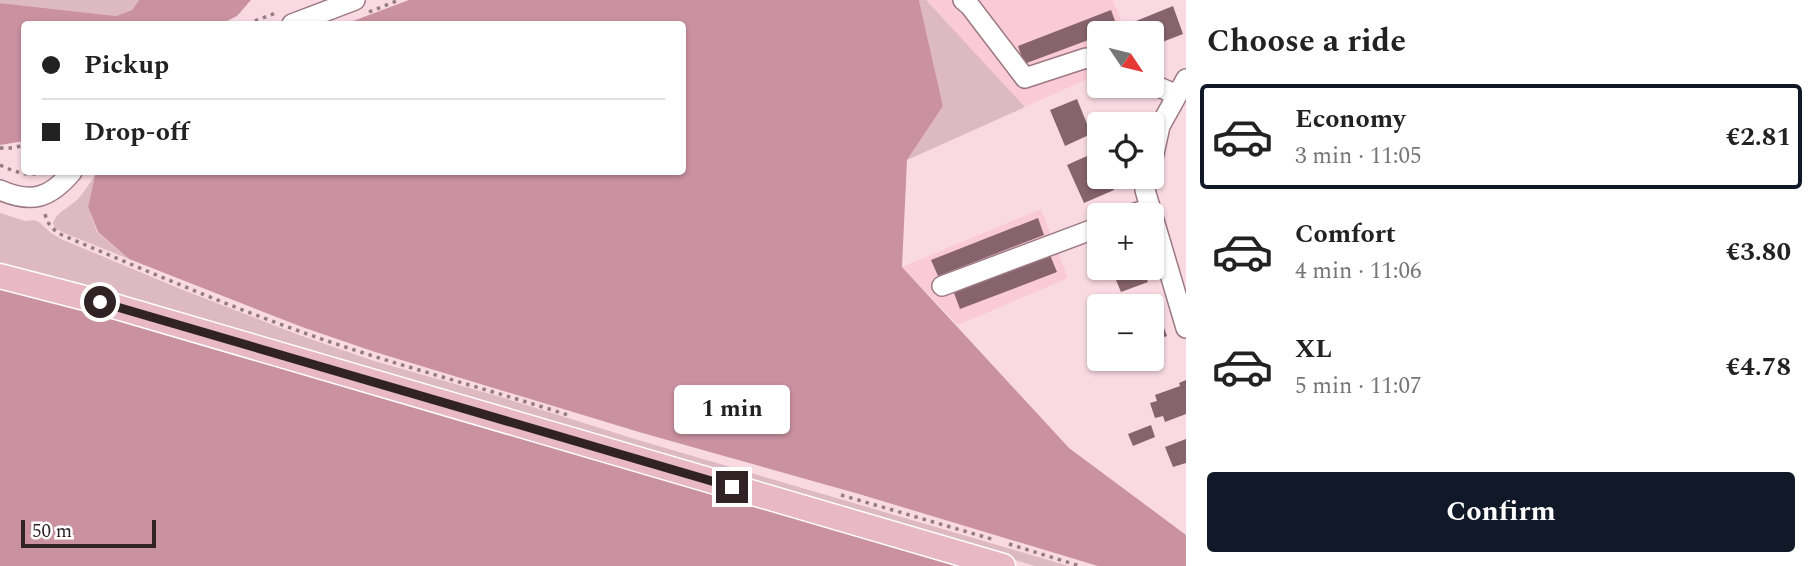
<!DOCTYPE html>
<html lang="en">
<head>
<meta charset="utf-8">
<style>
  :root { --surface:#fff; --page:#f6f6f6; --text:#222; --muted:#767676; --line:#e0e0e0; --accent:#111827 }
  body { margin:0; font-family:Spectral,serif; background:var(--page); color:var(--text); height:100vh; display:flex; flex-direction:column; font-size:26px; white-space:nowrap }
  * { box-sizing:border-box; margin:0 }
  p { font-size:23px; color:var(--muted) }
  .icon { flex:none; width:38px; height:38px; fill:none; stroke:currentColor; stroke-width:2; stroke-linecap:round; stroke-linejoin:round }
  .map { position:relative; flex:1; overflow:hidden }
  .side { display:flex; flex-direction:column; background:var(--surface); width:630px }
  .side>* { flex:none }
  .banner { position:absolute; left:21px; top:21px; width:665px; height:154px; border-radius:7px; box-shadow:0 2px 5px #0004; display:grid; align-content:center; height:154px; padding:0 21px; background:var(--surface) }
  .needle { width:46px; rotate:125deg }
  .buttons { position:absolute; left:1087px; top:21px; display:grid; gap:14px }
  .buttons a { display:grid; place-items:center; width:77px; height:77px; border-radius:7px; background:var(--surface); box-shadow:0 2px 5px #0004; font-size:35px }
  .scale { position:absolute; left:21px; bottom:18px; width:135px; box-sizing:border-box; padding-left:7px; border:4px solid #312226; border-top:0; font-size:19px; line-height:24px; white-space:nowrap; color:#312226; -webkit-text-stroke:5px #fff; paint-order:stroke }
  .end { position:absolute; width:32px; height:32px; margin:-16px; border:9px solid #312226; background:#fff; box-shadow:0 0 0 4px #fff }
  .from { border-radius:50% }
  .bubble { position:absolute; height:49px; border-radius:7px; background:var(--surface); box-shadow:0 2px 5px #0004; font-size:23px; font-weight:700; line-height:49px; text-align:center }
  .banner b { display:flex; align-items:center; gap:24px; height:66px; font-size:26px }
  .banner b+b { border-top:2px solid var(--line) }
  .banner i { width:18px; height:18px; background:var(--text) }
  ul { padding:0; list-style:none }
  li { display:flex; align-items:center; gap:21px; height:105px; margin:0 14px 10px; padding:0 7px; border:4px solid transparent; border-radius:7px }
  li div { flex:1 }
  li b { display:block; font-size:26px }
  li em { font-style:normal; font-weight:700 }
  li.active { border-color:var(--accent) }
  li>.icon { width:63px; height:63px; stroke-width:1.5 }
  h2 { padding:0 21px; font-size:32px; line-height:84px }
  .button { display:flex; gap:14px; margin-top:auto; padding:14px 21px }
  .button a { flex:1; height:80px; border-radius:7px; background:var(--accent); color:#fff; font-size:28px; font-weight:700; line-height:80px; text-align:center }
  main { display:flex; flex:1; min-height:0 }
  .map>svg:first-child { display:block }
</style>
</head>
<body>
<main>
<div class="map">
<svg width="1186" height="566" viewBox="0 0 1186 566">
  <rect width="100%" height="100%" fill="#fadae2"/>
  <!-- built -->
  <path fill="#facad7" d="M926 0H1113L1126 33H1099V74L1025 107Z
    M1041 209 1068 278 958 325 902 267Z"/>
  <!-- green -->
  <path fill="#ddb9c2" d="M0 0H139L132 10 116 16 0 3Z
    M919 0H926L1025 107 907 160 943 106Z
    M95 175 88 207 97 232 129 259 64 233 55 228 53 223C57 211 69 208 78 199 84 192 90 183 95 175Z
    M0 213 25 221 34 220 39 222 51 233 61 239 183 290 299 335 374 361 501 397 638 440 1069 566H1035L102 291 0 265Z"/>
  <!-- forest -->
  <path fill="#ca91a1" d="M139 0H251L237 16 221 24H24V141L0 145V3L116 16 132 10Z
    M409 0H919L943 106 907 160 902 267 1069 448 1186 535V566H1098L859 494 639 432 375 352 302 327 129 259 98 232 88 207 95 175 98 172H682V24H345Z
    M0 286 21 291 966 566H0Z"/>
  <!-- building -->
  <path fill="#86636d" d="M1173 6 1183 34 1152 46V33H1141L1136 21Z
    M1111 10 1118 29 1106 33H1099V36L1024 64 1018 46Z
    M1077 99 1091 134 1065 146 1050 110Z
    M1098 151 1099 177H1109L1114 190 1084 203 1067 165Z
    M1038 218 1044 235 938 276 931 260Z
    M1050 255 1057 272 960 309 954 293Z
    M1111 268H1142L1148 282 1121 292Z
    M1153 298 1167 336 1152 341V306H1130Z
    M1186 380V414L1165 422 1163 416 1155 418 1150 403 1157 401 1155 395 1180 386 1179 383Z
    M1151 425 1155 437 1133 446 1128 434Z
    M1186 439V463L1173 467 1165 447Z"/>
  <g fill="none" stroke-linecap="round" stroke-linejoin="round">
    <!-- minor casing -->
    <g stroke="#9c7982" stroke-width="22">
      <path id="minor" d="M963 0 970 6 1025 78 1086 58 1099 63
        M292 24 355 0
        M1152 84 1177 95
        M1152 163 1160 126 1186 79
        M1148 177 1145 190 1186 328
        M0 190C32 204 50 198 72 172
        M1130 215 1150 208
        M942 286 1099 227"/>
    </g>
    <!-- major casing -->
    <g stroke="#fff" stroke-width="27">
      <path id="major" d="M0 276 100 302 1003 566"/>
    </g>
    <!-- path -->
    <path stroke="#957d83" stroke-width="3.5" stroke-dasharray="3.5 5" stroke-linecap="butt" d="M369 12 399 0
      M247 24 278 12
      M0 148H13L24 145
      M0 165C15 172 28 177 44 172
      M45 214C48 225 52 229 62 235 140 268 218 302 299 331 387 363 478 386 568 415
      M841 495 995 540
      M1009 544 1080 566"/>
    <!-- minor -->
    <use href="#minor" stroke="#fff" stroke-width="19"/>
    <!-- major -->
    <use href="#major" stroke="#e8b8c6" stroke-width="24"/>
  </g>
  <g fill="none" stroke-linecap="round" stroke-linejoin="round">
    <!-- route -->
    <path stroke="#312226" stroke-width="9" d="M100 302 732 487"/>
  </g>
</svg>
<div class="buttons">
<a><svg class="needle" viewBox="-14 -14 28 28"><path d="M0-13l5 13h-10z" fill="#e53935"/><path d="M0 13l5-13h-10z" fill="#767676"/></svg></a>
<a><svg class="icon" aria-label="locate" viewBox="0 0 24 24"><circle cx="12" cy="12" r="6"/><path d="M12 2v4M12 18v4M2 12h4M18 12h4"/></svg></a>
<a>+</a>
<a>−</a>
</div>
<div class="scale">50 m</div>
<i class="end from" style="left:100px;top:302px"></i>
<i class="end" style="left:732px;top:487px"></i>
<div class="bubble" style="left:674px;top:385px;width:116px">1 min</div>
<div class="banner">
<b><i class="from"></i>Pickup</b>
<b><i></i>Drop-off</b>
</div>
</div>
<section class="side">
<h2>Choose a ride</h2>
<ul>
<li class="active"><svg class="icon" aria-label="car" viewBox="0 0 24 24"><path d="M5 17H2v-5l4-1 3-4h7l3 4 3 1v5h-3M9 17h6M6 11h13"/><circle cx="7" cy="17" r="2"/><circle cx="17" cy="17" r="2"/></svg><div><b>Economy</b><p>3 min · 11:05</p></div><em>€2.81</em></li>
<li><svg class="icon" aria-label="car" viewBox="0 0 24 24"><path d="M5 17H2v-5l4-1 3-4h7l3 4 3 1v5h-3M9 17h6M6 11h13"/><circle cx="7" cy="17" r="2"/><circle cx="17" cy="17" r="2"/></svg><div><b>Comfort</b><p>4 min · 11:06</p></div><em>€3.80</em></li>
<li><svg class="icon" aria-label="car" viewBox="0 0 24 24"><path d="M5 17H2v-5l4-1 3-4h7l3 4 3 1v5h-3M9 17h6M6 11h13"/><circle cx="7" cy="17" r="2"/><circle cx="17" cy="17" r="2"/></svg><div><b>XL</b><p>5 min · 11:07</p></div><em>€4.78</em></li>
</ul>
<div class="button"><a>Confirm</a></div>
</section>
</main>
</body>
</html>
